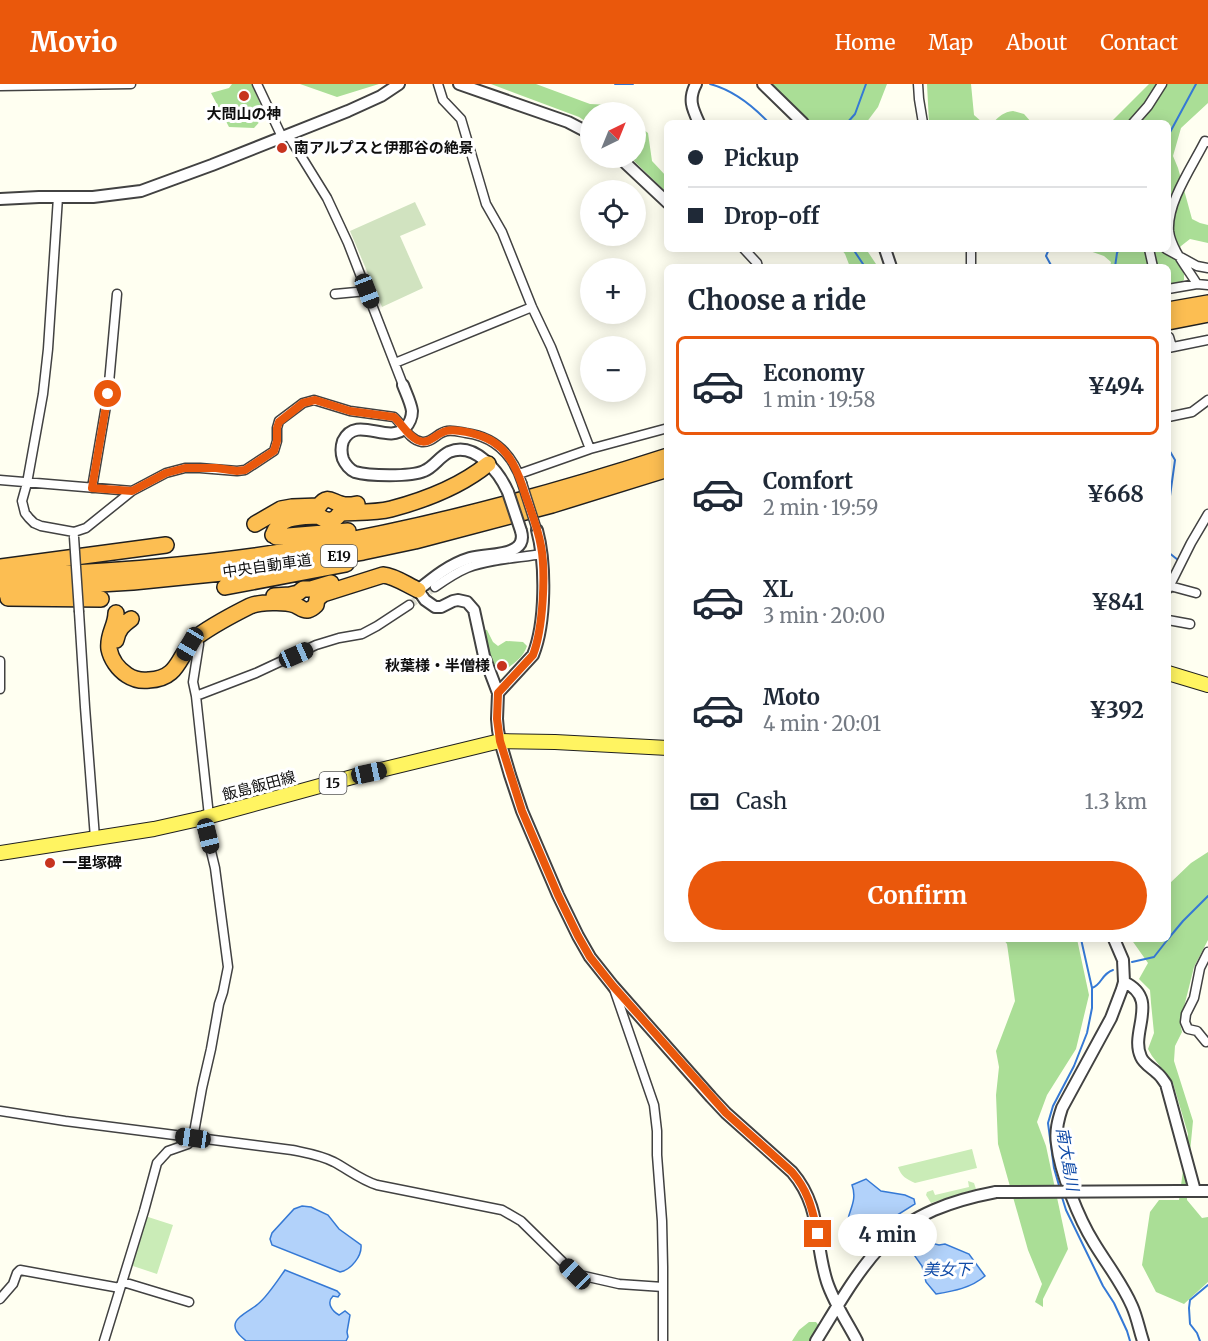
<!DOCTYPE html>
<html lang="en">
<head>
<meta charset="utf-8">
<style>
  :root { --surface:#fff; --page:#f2f2f3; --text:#1f2937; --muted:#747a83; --line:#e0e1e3; --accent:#ea580c }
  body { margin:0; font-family:Merriweather,"Noto Sans JP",serif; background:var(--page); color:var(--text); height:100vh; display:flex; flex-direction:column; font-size:22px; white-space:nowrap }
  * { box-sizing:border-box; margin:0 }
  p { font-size:20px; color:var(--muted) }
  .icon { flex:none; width:33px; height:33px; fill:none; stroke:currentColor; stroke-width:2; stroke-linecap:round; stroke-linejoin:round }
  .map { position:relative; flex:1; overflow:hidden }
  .side { position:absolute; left:664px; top:180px; width:507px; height:678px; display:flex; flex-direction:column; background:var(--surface); border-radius:9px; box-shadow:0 3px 15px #0003 }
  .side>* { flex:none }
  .guide { position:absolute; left:664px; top:36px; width:507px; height:132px; border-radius:9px; box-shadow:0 3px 15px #0003; display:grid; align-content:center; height:132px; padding:0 24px; background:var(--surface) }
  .needle { width:39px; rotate:43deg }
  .tools { position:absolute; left:580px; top:18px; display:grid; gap:12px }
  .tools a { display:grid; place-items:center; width:66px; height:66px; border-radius:50%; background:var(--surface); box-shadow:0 3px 15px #0003; font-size:30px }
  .end { position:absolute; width:27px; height:27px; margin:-14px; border:8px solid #ea580c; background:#fff; box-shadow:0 0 0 3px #fff }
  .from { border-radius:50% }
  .bubble { position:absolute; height:42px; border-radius:21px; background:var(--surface); box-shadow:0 3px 15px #0003; font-size:20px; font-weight:700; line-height:42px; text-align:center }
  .car { position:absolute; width:18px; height:36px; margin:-18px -9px; border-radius:8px; box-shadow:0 0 4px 2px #0007; background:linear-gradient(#222 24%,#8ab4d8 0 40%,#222 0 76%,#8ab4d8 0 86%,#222 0) }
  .guide b { display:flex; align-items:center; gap:21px; height:57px; font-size:22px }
  .guide b+b { border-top:2px solid var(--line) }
  .guide i { width:15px; height:15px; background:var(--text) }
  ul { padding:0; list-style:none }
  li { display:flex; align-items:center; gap:18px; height:99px; margin:0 12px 9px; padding:0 12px; border:3px solid transparent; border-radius:9px }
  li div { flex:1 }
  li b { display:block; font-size:22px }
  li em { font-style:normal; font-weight:700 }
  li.selected { border-color:var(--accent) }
  li>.icon { width:54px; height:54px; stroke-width:1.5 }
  h2 { padding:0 24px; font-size:27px; line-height:72px }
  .pay { display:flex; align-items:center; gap:15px; height:66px; padding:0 24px; font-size:22px }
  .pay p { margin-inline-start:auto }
  .button { display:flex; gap:12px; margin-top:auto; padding:12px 24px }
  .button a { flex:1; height:69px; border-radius:36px; background:var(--accent); color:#fff; font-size:24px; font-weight:700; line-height:69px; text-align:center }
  header { display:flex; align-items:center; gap:36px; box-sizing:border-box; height:84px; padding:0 30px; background:var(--accent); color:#fff }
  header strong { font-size:28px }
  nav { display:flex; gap:33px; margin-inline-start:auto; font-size:21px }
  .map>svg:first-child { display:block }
</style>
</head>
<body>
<header>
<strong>Movio</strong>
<nav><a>Home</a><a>Map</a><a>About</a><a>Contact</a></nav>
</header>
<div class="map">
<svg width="1208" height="1257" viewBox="0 0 1208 1257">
  <rect width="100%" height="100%" fill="#fffff1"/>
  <!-- green -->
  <path fill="#caecb7" d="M972 1065 977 1084 915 1099C906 1095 901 1092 898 1083Z
    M968 1097 974 1099 976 1105 931 1119 926 1111 927 1108 933 1106 935 1111 969 1103Z
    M145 1132 173 1141 157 1190 130 1181Z"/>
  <!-- forest -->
  <path fill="#aade96" d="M232 0H252L265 32 254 44 229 43 211 9 229 4Z
    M300 0H379L337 13Z
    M491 0H536L590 20 611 21 621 28H591V41L579 33Z
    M769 0H887L878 23 866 39H811Z
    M927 0H971L974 31 982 38 992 39H929Z
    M1149 0H1208V19L1181 44 1173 72 1178 84 1192 135 1200 139 1208 141V159L1190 155 1181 162 1174 173 1184 190V196L1178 200 1169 201 1168 183H1110L1111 178 1104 172 1084 165H1168V39H1110Z
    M1013 27 1024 30 1032 39H993C999 32 1004 28 1013 27Z
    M636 40 648 49 652 77 667 93V109L631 74H636Z
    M841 165H866L878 183H850L845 170Z
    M481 545 487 546 493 558 498 562 506 557 523 558 527 562C524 572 515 579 506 585L494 580 487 566Z
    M1208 768V856L1194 883 1180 939 1182 948 1175 962 1174 977 1193 1037 1187 1099V1116L1202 1134 1208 1133V1198L1184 1220 1156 1208 1142 1181 1150 1128 1159 1116H1179L1188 1050 1173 999 1152 972 1148 965 1154 949 1151 919 1150 906 1139 895 1148 879 1131 855H1168L1169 800 1191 779Z
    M1003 855H1077L1089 911 1076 965 1047 1011 1037 1038 1046 1062 1068 1165 1043 1215V1223L1035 1218 1042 1200 1028 1166 998 1060 996 1011 999 983 996 967 1015 917 1007 860Z
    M809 1238H816L820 1243 821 1257H792L799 1246Z"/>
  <!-- cemetery -->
  <path fill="#d1e3c0" d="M415 118 426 141 400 152 423 204 382 223 350 147Z"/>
  <!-- water -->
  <path fill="#b2d2fa" stroke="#3579d5" stroke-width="1.5" d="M866 1095 881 1107 905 1111 914 1115 915 1120 891 1135 851 1155C839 1133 860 1123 852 1101Z
    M302 1122 311 1123 328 1131 339 1145 361 1161C362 1172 351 1186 340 1188L272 1161 270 1155 272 1149 294 1125Z
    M931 1159 939 1161 945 1160 969 1170 985 1192C971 1204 954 1207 936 1210L926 1198 922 1182 912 1168 922 1160Z
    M285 1186 337 1207 340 1210 338 1213 333 1212C326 1219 332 1227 339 1231L345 1227 350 1231 347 1248 348 1253 346 1257H246C242 1253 235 1249 235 1242 234 1233 253 1225 258 1220 267 1213 278 1196 285 1186Z"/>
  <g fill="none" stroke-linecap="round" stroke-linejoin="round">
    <!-- stream -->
    <path stroke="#3579d5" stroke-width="2" d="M615 0H633
      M710 0C733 6 753 22 769 39
      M847 39 855 30 866 0
      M1168 52 1196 0
      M853 165 865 183
      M1049 165 1046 172 1052 183
      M1115 183 1117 169 1119 165
      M1168 364 1175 376 1170 412 1168 416
      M1168 468 1178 476
      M1168 855 1183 837 1208 812
      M1132 878 1154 873 1168 855
      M1092 904C1102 901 1101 890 1113 886
      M1060 1105 1054 1084 1048 1039 1053 1022 1074 982 1087 949 1092 924V904L1081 855
      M1061 1110 1066 1126 1103 1202 1114 1219 1127 1247 1130 1257
      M1200 1257 1197 1249 1190 1240 1189 1224 1190 1216 1208 1201"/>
    <!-- minor-tunnel -->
    <path stroke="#dbdbcf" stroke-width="8" stroke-dasharray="8 4" stroke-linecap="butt" d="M409 521 435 503"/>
    <!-- minor casing -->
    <g stroke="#424242" stroke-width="11">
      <path id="minor" d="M257 0 282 53
        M438 0 443 16 461 35 486 120 502 148 532 223 551 263 590 365
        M918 0 919 15 923 39
        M0 2 131 0
        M1133 39 1148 22 1162 0
        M288 51 327 114 348 159 403 301
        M58 113 48 265 43 310 27 399 22 417 25 429 29 434 34 439 41 442 74 448 86 444 132 407 166 389 185 384H200L237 387 245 386 274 367 277 357V344L279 337 303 319 314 316 350 327 394 333C403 341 409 356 422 358 432 359 438 348 447 347 453 346 460 348 466 349 496 353 513 371 522 399
        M744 165 757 179 758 183
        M971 165V183
        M1149 165 1153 183
        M1166 165 1197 182 1208 184
        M1197 200C1188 185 1171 165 1169 147 1167 118 1192 83 1205 57L1208 58
        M1168 205 1197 200 1208 201
        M335 210 367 207
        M1169 253 1172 263
        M1168 264 1208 256
        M395 279 532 223
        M1168 333 1192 328 1208 316
        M519 390 590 365 668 344
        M0 396 132 407
        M92 404 108 310 117 210
        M1170 502 1196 509
        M435 503C445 496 455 489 467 484 490 475 518 474 542 470
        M1168 505 1191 459 1208 430
        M79 528 85 623 95 754
        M1168 536 1190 540
        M199 560 193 598 196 612 209 732
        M0 577V605
        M196 612 256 589 316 561 339 554 362 550 377 542 409 521
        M614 905 654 1021 657 1047V1071L662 1137 663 1183V1257
        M1206 958 1197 947 1188 945 1185 938 1186 930 1194 914 1200 884 1208 868
        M0 1027 65 1037 292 1066C306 1069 320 1071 334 1078 349 1086 361 1096 377 1101L502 1126 521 1137 575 1190 619 1200 663 1203
        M123 1198 189 1218
        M0 1215 13 1200 17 1189 20 1186 120 1204
        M104 1257 144 1127 157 1079 168 1067 188 1060 193 1054 202 1004 211 965 219 920 223 908 228 883 215 784 203 734"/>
    </g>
    <!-- tertiary casing -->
    <g stroke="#424242" stroke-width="14">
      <path id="tertiary" d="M459 0 568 38 591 50
        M696 0C688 15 692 24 699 39
        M763 0 803 39
        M620 74 668 119
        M0 115 39 113H93L141 107 212 81 348 27 381 12 399 0
        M885 165 891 183
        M403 301C406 309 411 319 412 327 412 333 409 340 405 344 388 361 356 330 343 357 341 363 341 369 343 375 345 380 350 386 355 388 368 392 411 393 424 387 434 383 439 373 449 368 475 357 499 388 508 408
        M521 447C523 454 522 460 516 464 505 472 484 470 470 474 450 480 434 493 418 506L425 516 435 523H441L453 517 458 516 467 518 474 526 484 572 498 609 497 635 498 646 500 657 510 691 522 727 558 811 578 852 590 873 613 902 711 1013 726 1029 792 1088C822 1123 814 1158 827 1198 834 1219 847 1238 857 1257
        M498 609 533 571C546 539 546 479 537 446
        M1114 855 1123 876 1124 898 1122 905 1111 934 1062 1024C1058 1036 1055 1047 1057 1060 1060 1088 1079 1135 1094 1159 1106 1179 1122 1199 1132 1222 1137 1233 1139 1245 1143 1257
        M1124 898C1161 915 1129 948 1141 973 1144 980 1152 984 1157 989 1161 992 1163 996 1166 1000L1195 1107
        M1178 1107H1208
        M816 1257C836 1225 855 1190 881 1162 911 1130 954 1116 996 1108"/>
    </g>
    <!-- primary casing -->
    <g stroke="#202020" stroke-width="16">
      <path id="primary" d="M1168 589 1208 601
        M0 769 154 745 203 734 356 692 500 657 555 658 668 664"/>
    </g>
    <!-- motorway casing -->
    <g stroke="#202020" stroke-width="18">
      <path id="motorway" d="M1168 226 1208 219
        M1168 238 1208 230
        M255 440 281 425 292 423 319 422C327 410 332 418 341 420 346 422 352 421 357 420
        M273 451C280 431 301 433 319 432 326 438 335 438 340 429 357 428 375 429 391 425 425 416 461 402 488 380
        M276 453 348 447
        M0 483 166 461
        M0 493C104 488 209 481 312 463 432 442 551 410 668 372
        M225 503 346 480
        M0 506 133 498 242 487 363 468 415 457 552 421 668 385
        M274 512 290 511 298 509 303 505H311L331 499
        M8 514 101 515
        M116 529C116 542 107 551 109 565 111 575 118 585 127 591 133 595 141 597 149 596 181 595 178 568 198 552 212 542 234 530 250 522 260 518 285 517 295 521 300 523 303 527 308 526 312 525 313 524 316 521L317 515 323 510 383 491C395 492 407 501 418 506
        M116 556C118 545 123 541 131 535"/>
    </g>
    <!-- minor -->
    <use href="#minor" stroke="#fff" stroke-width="8"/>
    <!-- tertiary -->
    <use href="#tertiary" stroke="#fff" stroke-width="10"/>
    <!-- primary -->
    <use href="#primary" stroke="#fff461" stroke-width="14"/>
    <!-- motorway -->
    <use href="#motorway" stroke="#fcbe52" stroke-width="15"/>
    <!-- minor-bridge casing -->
    <g stroke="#424242" stroke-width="11" stroke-linecap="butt">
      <path id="minor-bridge" d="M522 399 537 446
        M74 453 79 528"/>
    </g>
    <!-- tertiary-bridge casing -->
    <g stroke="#424242" stroke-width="14" stroke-linecap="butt">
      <path id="tertiary-bridge" d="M508 408 521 447
        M996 1108 1178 1107"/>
    </g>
    <!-- minor-bridge -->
    <use href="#minor-bridge" stroke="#fff" stroke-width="8"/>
    <!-- tertiary-bridge -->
    <use href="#tertiary-bridge" stroke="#fff" stroke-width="10"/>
  </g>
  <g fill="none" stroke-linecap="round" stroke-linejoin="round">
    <!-- route -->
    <path stroke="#ea580c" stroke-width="8" d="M108 310 92 404 132 407 166 389 185 384H216L237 387 245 386 274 367 277 357V344L279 338 303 319 315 316 350 327 394 333C402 340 407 351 417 356 429 362 435 350 446 347 455 344 477 350 486 354 510 364 519 390 526 413 532 429 538 445 541 462 546 489 543 545 533 571L498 609 497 635 500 657 522 727 558 811 578 852 590 873 613 902 726 1029 792 1088C809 1108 812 1125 818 1150"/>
  </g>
  <!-- markers -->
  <g fill="#c7341e" stroke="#fff" stroke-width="2">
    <circle cx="244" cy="12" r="6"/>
    <circle cx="282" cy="64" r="6"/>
    <circle cx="502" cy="582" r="6"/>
    <circle cx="50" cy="779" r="6"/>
  </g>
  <g text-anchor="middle" stroke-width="6" stroke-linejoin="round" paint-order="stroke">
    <!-- shield labels -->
    <g fill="#fff" stroke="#575757" stroke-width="1.5">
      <rect x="321" y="461" width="36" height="22" rx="4.5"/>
      <rect x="319.5" y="688" width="27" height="22" rx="4.5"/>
    </g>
    <g font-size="14" font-weight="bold" fill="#0f0f0f">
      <text x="339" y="477">E19</text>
      <text x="333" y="704">15</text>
    </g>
    <!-- poi labels -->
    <g font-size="15" font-weight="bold" fill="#0f0f0f" stroke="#fff" text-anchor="start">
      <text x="244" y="35" text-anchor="middle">大問山の神</text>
      <text x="294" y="69">南アルプスと伊那谷の絶景</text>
      <text x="490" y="587" text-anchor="end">秋葉様・半僧様</text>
      <text x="62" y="784">一里塚碑</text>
    </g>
    <!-- street labels -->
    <g font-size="15" fill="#0f0f0f" stroke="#fff">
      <text transform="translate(267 482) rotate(-8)" y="5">中央自動車道</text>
      <text transform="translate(259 702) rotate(-15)" y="5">飯島飯田線</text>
    </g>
    <!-- water labels -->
    <g font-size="16" font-style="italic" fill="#104ba8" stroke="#fff">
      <text transform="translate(1068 1075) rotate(80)" y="6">南大島川</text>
      <text x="947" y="1191">美女下</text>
    </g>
  </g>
</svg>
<div class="tools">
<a><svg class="needle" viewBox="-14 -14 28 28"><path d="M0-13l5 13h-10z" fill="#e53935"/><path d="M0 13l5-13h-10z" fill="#747a83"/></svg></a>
<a><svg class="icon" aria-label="locate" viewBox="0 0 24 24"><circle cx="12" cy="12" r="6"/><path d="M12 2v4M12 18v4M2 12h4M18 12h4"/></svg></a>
<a>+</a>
<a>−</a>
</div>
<i class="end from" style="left:108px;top:310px"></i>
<i class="end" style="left:818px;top:1150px"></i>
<div class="bubble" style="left:838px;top:1130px;width:99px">4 min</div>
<i class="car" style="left:367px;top:207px;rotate:159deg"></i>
<i class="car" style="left:190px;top:560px;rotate:210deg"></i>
<i class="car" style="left:296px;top:571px;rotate:66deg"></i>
<i class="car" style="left:369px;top:689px;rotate:78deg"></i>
<i class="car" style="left:208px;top:752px;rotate:166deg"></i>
<i class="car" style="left:193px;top:1054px;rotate:278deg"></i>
<i class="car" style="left:575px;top:1190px;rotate:314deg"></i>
<div class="guide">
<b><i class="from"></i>Pickup</b>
<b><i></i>Drop-off</b>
</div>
<section class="side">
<h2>Choose a ride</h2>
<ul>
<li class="selected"><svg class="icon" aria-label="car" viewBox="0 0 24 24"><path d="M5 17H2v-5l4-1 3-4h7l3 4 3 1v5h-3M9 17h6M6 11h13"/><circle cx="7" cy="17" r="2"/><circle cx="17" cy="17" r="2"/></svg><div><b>Economy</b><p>1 min · 19:58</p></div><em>¥494</em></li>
<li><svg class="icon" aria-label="car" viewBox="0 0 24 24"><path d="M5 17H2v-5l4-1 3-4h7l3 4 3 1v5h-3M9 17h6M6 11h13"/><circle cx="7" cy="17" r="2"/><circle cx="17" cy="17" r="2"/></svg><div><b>Comfort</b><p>2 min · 19:59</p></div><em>¥668</em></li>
<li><svg class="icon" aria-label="car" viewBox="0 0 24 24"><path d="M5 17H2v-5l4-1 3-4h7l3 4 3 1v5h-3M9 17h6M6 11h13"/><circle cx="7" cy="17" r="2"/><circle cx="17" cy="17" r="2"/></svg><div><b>XL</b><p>3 min · 20:00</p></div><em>¥841</em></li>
<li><svg class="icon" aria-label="car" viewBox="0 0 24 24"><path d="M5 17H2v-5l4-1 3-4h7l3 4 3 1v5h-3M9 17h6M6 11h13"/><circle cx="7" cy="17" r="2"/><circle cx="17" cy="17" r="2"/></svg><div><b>Moto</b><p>4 min · 20:01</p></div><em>¥392</em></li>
</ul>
<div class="pay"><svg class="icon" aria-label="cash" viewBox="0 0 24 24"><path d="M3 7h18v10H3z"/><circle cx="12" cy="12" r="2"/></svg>Cash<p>1.3 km</p></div>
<div class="button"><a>Confirm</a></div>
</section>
</div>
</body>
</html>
